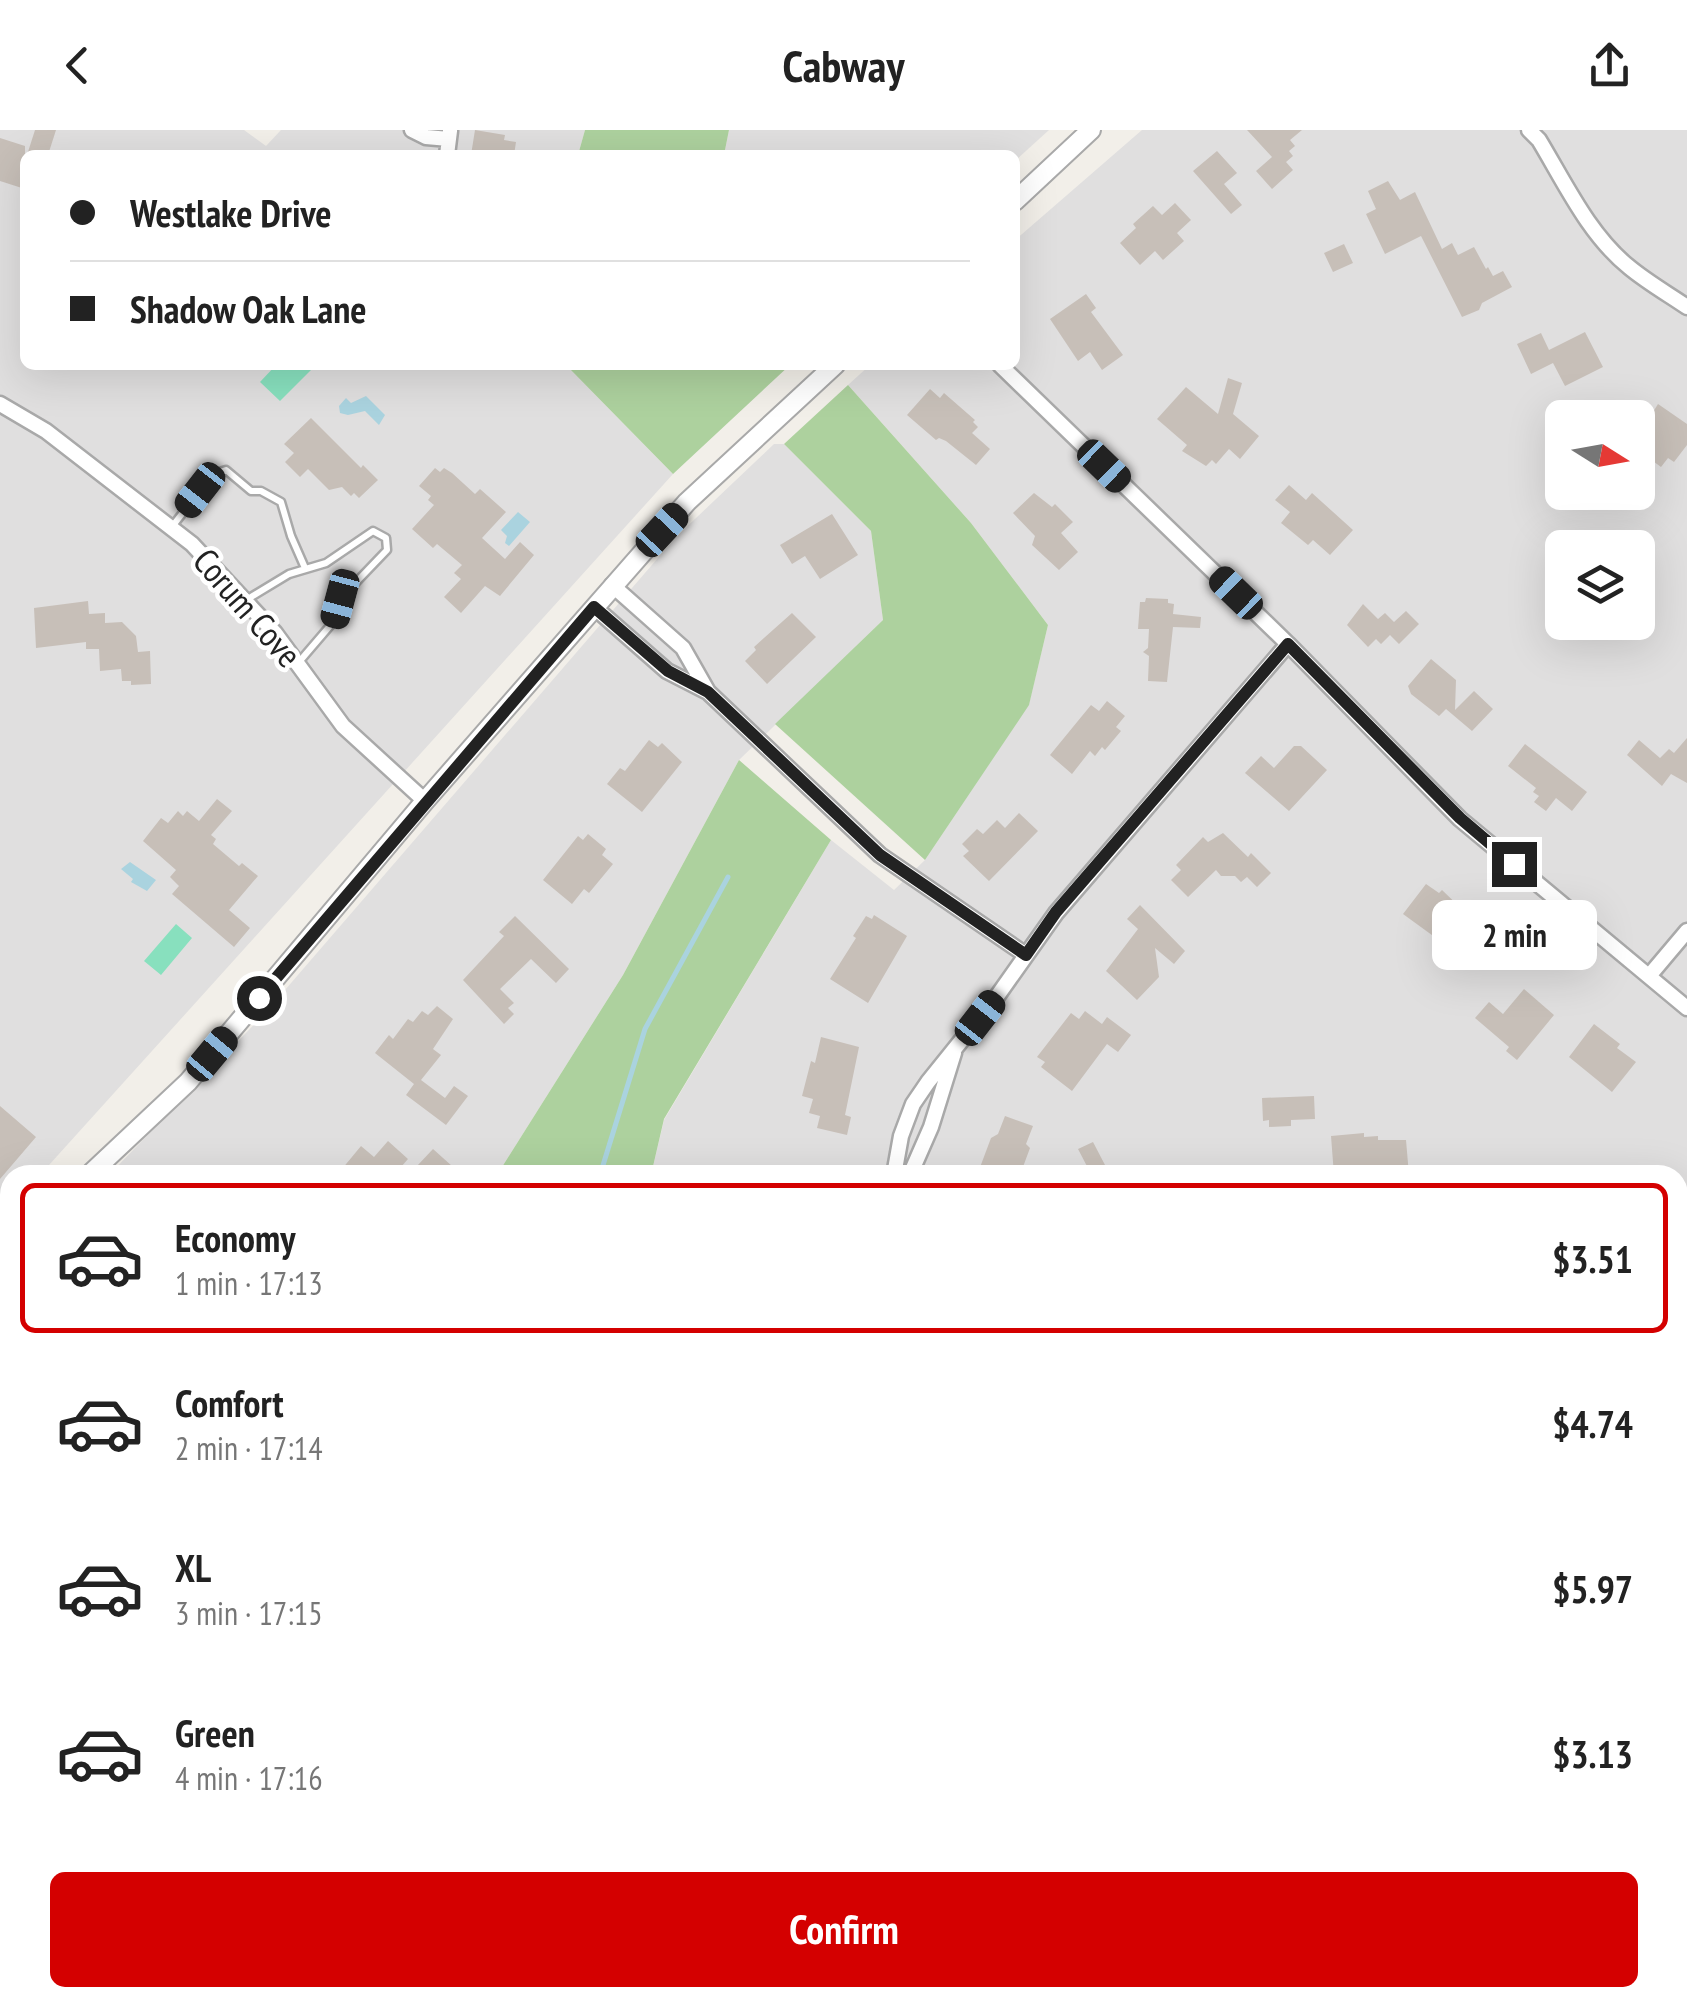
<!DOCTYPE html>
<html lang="en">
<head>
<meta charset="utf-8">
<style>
  :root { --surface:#fff; --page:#f6f6f6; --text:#222; --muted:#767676; --line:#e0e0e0; --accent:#d40000 }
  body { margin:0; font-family:"PT Sans Narrow",sans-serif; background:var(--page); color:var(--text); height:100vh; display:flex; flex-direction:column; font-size:38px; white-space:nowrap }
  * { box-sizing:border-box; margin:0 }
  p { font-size:32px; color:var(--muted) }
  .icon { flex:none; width:55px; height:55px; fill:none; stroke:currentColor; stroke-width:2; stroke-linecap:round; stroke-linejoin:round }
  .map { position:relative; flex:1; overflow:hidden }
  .drawer { position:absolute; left:0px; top:1035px; width:1688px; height:842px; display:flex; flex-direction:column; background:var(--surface); border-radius:30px 30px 0 0; box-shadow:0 10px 40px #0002 }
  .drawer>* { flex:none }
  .top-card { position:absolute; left:20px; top:20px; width:1000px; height:220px; border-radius:15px; box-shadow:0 10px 40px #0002; display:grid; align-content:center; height:220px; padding:0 50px; background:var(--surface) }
  .needle { width:65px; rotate:101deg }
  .buttons { position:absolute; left:1545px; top:270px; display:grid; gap:20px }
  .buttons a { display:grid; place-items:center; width:110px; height:110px; border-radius:15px; background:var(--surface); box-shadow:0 10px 40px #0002; font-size:50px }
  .end { position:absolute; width:45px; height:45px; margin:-22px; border:12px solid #222; background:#fff; box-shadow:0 0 0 5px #fff }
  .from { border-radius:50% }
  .bubble { position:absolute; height:70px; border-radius:15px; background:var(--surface); box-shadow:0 10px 40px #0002; font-size:32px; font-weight:700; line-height:70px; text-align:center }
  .car { position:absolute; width:30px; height:60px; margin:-30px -15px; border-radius:12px; box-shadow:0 0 8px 2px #0007; background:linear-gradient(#222 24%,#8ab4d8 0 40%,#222 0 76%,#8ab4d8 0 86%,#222 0) }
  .top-card b { display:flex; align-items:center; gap:35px; height:95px; font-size:38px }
  .top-card b+b { border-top:2px solid var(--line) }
  .top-card i { width:25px; height:25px; background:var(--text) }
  ul { padding:18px 0 0; list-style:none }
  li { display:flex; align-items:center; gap:30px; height:150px; margin:0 20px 15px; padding:0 30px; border:5px solid transparent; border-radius:15px }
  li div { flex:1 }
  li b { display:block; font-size:38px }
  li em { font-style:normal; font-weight:700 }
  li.selected { border-color:var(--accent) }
  li>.icon { width:90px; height:90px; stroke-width:1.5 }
  .cta { display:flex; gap:20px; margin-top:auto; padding:20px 50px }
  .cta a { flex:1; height:115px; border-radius:15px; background:var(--accent); color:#fff; font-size:40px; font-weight:700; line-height:115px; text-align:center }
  header { display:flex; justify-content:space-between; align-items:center; height:130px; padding:0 50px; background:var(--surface); font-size:45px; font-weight:700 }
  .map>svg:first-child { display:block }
</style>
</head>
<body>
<header><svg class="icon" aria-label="back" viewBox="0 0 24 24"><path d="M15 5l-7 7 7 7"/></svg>Cabway<svg class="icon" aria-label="share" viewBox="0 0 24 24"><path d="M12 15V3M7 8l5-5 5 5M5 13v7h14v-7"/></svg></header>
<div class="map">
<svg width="1687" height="1877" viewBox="0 0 1687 1877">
  <rect width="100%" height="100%" fill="#f2efe9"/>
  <!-- residential -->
  <path fill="#e0dfdf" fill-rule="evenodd" d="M0 0H244L266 16 281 0H585L578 25H25V235H566L673 344 40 1045H10V1077L0 1088Z
    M729 0H1049L1015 31V25H724Z
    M1142 0H1687V1297L1678 1301V1045H651L664 990 831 710 894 760 925 730 1029 574 1048 495 971 393 848 255 870 235H1015V110ZM1562 288H1638V362H1562ZM1562 418H1638V492H1562Z
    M774 314H784L871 401 883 490 739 630 623 845 497 1045H109L266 882 676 407Z
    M10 1139V1868H989L976 1877H0V1148Z
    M1687 1497V1664L1678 1665V1501Z"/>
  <!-- forest -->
  <path fill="#add19e" d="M585 0H729L724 25H578Z
    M566 235H790L673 344Z
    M848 255 971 393 1048 495 1029 575 925 730 775 594 883 490 871 401 784 314Z
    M739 630 831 710 664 989 651 1045H497L623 845Z
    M1687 1297V1497L1678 1501V1301Z"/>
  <!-- pitch -->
  <path fill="#88e0be" d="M276 235H312L314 237 280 271 260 252Z
    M176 794 192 808 161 845 144 831Z"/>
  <!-- water -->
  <path fill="#aad3df" d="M366 266 385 285 379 295 365 281 348 285 340 283 339 276 346 268 351 273Z
    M518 382 530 392 509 416 505 413 507 406 501 400Z
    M130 732 156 750 147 761 131 752 133 749 121 739Z
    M1687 1664V1877H976L989 1868H1678V1665Z"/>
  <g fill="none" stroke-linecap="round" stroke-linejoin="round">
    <!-- stream -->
    <path stroke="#aad3df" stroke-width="5" d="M600 1045 645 899 728 747
      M867 1868 875 1877"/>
  </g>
  <!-- building -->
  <path fill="#c7bfb8" d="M35 0H56L48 25H27Z
    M475 0 505 5 504 10 516 12 514 25H471Z
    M1247 0H1302L1290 10 1295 16 1289 21 1293 26 1286 32 1293 40 1272 59 1256 41 1272 27Z
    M0 8 25 16V59L0 51Z
    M1217 21 1237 43 1224 54 1242 75 1231 84 1193 41Z
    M1388 51 1400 70 1415 62 1442 119 1452 113 1458 125 1474 117 1486 139 1488 137 1493 146 1503 141 1512 157 1482 173 1479 180 1462 187 1421 106 1385 124 1366 84 1376 79 1368 61Z
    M1175 73 1191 90 1177 103 1184 111 1163 130 1155 121 1140 135 1120 113 1136 98 1133 94 1153 76 1162 85Z
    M1344 114 1353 133 1333 142 1324 123Z
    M1086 164 1096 178 1091 182 1123 225 1102 240 1090 222 1078 231 1050 189Z
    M1585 202 1603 237 1565 256 1553 233 1531 244 1517 214 1541 203 1549 220Z
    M1228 248 1242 253 1233 284 1259 306 1240 329 1229 319 1216 334 1212 330 1206 336 1182 321 1187 315 1157 289 1186 257 1218 284Z
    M930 259 940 268 944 263 975 290 973 292 978 297 972 303 990 319 976 335 946 311 939 308 936 310 907 285Z
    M1658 274 1687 294V315L1674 332 1668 328 1661 337 1638 320V284L1653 282Z
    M311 288 361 338 363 335 378 350 359 368 354 363 351 366 342 357 329 360 308 339 300 347 285 332 294 323 284 314Z
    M435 338 440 342 444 338 452 343 475 364 480 359 506 382 482 408 505 429 520 412 534 425 500 466 485 456 461 483 444 467 461 449 454 443 462 435 437 414 433 418 412 399 434 375 428 370 431 366 419 356Z
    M1289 355 1306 370 1312 363 1353 400 1330 425 1313 410 1308 415 1281 393 1290 382 1275 370Z
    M1034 363 1052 377 1055 374 1073 392 1061 403 1078 422 1059 440 1032 415 1035 406 1013 383Z
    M832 384 858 425 820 449 805 426 792 434 780 415Z
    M1146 468 1168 469V473L1174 474 1173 484 1201 487 1200 498 1173 497 1167 552 1148 551 1149 526 1143 522 1148 518 1149 499H1138L1140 472H1145Z
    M88 471 89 484 105 483V493L122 492 136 506 138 522 150 521 151 554 131 555V551H122L121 539 100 541 99 519H86V512L36 518 34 478Z
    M1363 474 1378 489 1385 483 1394 492 1406 481 1419 494 1399 514 1390 505 1381 514 1376 509 1368 517 1347 495Z
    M792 483 816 507 767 554 745 531 756 520 754 517Z
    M1431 529 1456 550 1455 580 1474 561 1493 579 1472 601 1446 579 1439 586 1411 564 1408 556Z
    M1107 571 1125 586 1116 597 1121 601 1105 620 1102 617 1095 626 1090 621 1072 644 1050 625 1091 575 1099 581Z
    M1687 608V653L1671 644 1662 656 1627 625 1639 610 1660 628 1669 619 1674 623Z
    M649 610 658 617 662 613 682 632 642 682 607 654 620 638 625 641Z
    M1525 614 1587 662 1572 681 1556 668 1546 681 1534 672 1539 666 1533 662 1536 658 1508 636Z
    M1294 616H1301L1327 640 1289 681 1245 643 1261 626 1274 638Z
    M217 669 232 681 211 705 216 709 213 714 239 736 242 733 258 746 229 780 250 798 234 817 172 764 179 756 170 747 176 740 143 711 161 688 168 693 178 681 183 686 187 681 199 691Z
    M1019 683 1038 701 989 751 963 726 969 721 962 714 977 699 983 704 997 690 1005 698Z
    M1223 703 1248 727 1251 723 1271 743 1257 757 1247 747 1241 752 1235 746H1221L1216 740 1188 767 1171 750 1181 740 1176 735 1203 707 1208 712Z
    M588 704 606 719 602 725 613 734 589 763 584 759 572 774 543 750 578 706 583 710Z
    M1426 754 1439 763 1442 760 1469 786 1447 816 1403 784Z
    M1140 775 1185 821 1174 834 1155 818 1159 847 1137 870 1106 841 1138 799 1127 789Z
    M874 785 907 806 868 873 830 849 856 808 853 806 866 786 872 789Z
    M515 786 569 839 556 853 531 829 500 859 514 873 508 878 514 884 504 894 463 850 504 806 499 802Z
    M1524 859 1554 885 1517 930 1506 921 1509 917 1475 888 1489 872 1503 884Z
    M437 876 453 889 433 919 441 925 421 950 445 968 454 956 468 966 446 995 406 965 414 954 375 923 389 905 393 909 408 889 413 892 422 881 428 885Z
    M1085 881 1102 894 1107 887 1131 905 1118 922 1107 914 1072 961 1041 937 1045 932 1037 927 1071 883 1079 889Z
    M1594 894 1620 914 1617 918 1636 932 1612 962 1569 927Z
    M821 907 859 917 845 985 851 987 847 1005 817 998 820 986 809 983 813 969 802 966 811 931 815 933Z
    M1314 966 1315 989 1291 990V996L1269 997V990L1263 991 1262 968Z
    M0 976 36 1007 0 1049Z
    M1005 986 1033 996 1026 1014 1030 1018 1020 1045H992L979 1040 991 1008 998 1004Z
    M1364 1003V1007L1378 1006V1010H1406L1409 1045H1334L1331 1006Z
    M388 1011 408 1029 394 1045H337L361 1016 374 1027Z
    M1093 1012 1105 1035 1090 1042 1078 1019Z
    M433 1019 462 1045H427L417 1036Z"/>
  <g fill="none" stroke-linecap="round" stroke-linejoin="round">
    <!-- service casing -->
    <g stroke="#a9a9a9" stroke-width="11">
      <path id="service" d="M171 398 213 344 226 340 251 361H261L281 372 291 406 305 438
        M246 470 289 444 326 433 373 401 386 408 387 420 340 469 335 490 299 532
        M0 1779 10 1777"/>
    </g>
    <!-- minor casing -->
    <g stroke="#a9a9a9" stroke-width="19">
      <path id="minor" d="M412 0 426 7 449 9
        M1529 0 1539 10C1565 53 1589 105 1629 137 1647 152 1668 164 1687 177
        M447 25 450 1
        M1000 235 1288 514 1460 689 1687 878
        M0 274 46 301 192 414 275 503 343 596 425 671
        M612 455 683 518 708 562
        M594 477 667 541 708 562 880 725 1026 825
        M1649 846 1687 801
        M894 1045 901 1006 913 974 928 952 998 865 1056 783 1288 514
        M910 1045 931 997 954 923
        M0 1183 10 1189
        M1678 1488 1687 1484
        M0 1571 10 1575"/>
    </g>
    <!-- tertiary casing -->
    <g stroke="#a9a9a9" stroke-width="22">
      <path id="tertiary" d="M1015 71 1091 0
        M89 1045 188 952 425 671 687 372 835 235
        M0 1129 10 1120"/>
    </g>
    <!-- service -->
    <use href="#service" stroke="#fff" stroke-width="6"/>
    <!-- minor -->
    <use href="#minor" stroke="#fff" stroke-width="14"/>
    <!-- tertiary -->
    <use href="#tertiary" stroke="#fff" stroke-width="18"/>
  </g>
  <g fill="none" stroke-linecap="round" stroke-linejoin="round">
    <!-- route -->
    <path stroke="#222" stroke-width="12" d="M259 868 594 477 668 541 708 562 880 725 1026 825 1056 782 1288 514 1460 688 1514 734"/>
  </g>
  <g text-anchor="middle" stroke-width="9" stroke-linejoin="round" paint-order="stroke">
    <!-- street labels -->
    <g font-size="35" fill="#222" stroke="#fff">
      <text transform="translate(247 478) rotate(49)" y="12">Corum Cove</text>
    </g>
  </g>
</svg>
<div class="buttons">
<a><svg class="needle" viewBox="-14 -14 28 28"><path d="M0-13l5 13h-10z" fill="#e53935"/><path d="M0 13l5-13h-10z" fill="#767676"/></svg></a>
<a><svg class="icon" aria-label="layers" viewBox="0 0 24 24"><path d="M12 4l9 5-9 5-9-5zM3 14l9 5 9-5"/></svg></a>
</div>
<i class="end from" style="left:259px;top:868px"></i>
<i class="end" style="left:1514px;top:734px"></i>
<div class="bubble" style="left:1432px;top:770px;width:165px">2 min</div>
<i class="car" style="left:1104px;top:336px;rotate:134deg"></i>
<i class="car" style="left:200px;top:360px;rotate:218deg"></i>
<i class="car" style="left:662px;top:400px;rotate:43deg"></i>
<i class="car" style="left:1236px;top:463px;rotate:314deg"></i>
<i class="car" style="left:340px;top:469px;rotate:195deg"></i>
<i class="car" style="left:980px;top:888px;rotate:38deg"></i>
<i class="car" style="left:212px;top:924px;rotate:40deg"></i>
<div class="top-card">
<b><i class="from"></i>Westlake Drive</b>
<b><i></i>Shadow Oak Lane</b>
</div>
<section class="drawer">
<ul>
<li class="selected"><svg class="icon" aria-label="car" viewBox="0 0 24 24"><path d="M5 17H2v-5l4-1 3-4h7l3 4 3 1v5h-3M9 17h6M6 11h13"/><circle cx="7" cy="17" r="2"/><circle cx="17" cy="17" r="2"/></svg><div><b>Economy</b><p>1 min · 17:13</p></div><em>$3.51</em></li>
<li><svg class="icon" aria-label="car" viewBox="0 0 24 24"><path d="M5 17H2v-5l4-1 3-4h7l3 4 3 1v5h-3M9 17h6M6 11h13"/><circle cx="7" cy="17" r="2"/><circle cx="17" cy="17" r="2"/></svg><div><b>Comfort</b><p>2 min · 17:14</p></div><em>$4.74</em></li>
<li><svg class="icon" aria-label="car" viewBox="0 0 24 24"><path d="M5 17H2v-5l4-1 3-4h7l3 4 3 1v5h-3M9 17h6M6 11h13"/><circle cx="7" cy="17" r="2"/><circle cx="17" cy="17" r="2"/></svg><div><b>XL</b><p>3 min · 17:15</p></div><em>$5.97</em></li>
<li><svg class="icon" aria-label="car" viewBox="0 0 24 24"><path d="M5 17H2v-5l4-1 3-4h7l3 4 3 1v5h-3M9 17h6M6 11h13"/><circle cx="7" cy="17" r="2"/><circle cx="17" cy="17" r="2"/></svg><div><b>Green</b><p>4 min · 17:16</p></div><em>$3.13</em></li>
</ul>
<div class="cta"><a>Confirm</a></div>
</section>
</div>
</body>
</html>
